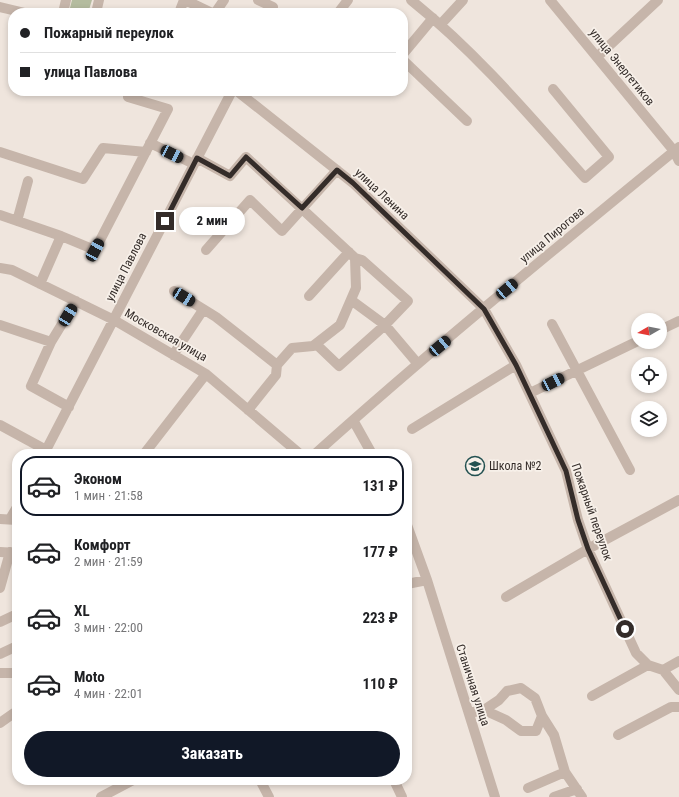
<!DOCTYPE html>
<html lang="ru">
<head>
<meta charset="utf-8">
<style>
  :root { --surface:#fff; --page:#f6f6f6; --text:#202124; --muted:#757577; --line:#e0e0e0; --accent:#111827 }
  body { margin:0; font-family:"Roboto Condensed",sans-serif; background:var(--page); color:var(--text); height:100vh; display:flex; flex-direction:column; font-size:15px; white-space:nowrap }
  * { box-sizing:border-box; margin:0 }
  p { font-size:13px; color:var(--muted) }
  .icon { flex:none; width:22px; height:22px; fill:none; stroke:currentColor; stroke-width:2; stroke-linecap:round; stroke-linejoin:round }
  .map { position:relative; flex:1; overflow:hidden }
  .sheet { position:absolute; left:12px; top:449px; width:400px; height:336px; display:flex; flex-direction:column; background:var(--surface); border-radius:16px; box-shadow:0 2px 6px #0003 }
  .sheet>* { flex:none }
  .guide { position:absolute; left:8px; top:8px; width:400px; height:88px; border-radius:16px; box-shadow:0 2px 6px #0003; display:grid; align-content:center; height:88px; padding:0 12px; background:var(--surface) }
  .needle { width:26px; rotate:261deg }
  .controls { position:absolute; left:631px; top:313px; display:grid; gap:8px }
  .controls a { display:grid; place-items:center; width:36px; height:36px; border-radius:50%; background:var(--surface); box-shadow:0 2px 6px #0003; font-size:20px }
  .end { position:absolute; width:18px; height:18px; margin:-9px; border:5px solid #342c29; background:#fff; box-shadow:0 0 0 2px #fff }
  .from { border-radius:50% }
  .bubble { position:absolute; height:28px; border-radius:14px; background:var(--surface); box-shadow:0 2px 6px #0003; font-size:13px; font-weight:700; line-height:28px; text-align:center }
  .car { position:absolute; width:12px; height:24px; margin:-12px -6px; border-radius:5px; box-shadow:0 0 3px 1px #0007; background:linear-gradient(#222 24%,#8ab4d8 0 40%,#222 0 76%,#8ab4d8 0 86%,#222 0) }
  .guide b { display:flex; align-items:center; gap:14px; height:38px; font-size:15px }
  .guide b+b { border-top:1px solid var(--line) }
  .guide i { width:10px; height:10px; background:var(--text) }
  ul { padding:7px 0 0; list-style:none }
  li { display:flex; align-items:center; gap:12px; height:60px; margin:0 8px 6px; padding:0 4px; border:2px solid transparent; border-radius:16px }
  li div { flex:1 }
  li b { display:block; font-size:15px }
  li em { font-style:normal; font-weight:700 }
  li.active { border-color:var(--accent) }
  li>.icon { width:36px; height:36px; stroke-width:1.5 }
  .button { display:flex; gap:8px; margin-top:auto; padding:8px 12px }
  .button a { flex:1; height:46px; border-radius:24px; background:var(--accent); color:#fff; font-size:16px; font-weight:700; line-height:46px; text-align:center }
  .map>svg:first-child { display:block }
</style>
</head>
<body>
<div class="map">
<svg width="679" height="797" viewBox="0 0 679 797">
  <rect width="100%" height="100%" fill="#efe5dd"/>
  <!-- green -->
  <path fill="#b4bc9f" d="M72 0H92L88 13 69 12Z"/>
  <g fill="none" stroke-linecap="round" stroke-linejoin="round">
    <!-- minor -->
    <path stroke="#c6b5aa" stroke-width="10" d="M185 0 212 13
      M258 0 273 7
      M411 0C476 52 530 116 585 178L609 157 553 89
      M550 0 674 151 679 161
      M0 7 25 13
      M63 13 66 0
      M96 13 99 0
      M179 13 184 0
      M215 13 224 0
      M338 13 348 0
      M441 24 463 0
      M403 54 433 18
      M597 57 658 0
      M403 60 467 121
      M237 91 353 183 484 309 516 365 566 471 578 520 588 549 636 653 648 665 663 670 679 690
      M150 143 194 164
      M0 152 83 179 103 148 146 152
      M0 215 61 236
      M17 221 28 181
      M206 250 250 200 282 231 337 170
      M0 268 12 270 114 320 206 374 300 454
      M40 284 61 236 95 250 168 109 128 97
      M174 291 216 317 277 365 292 348 313 346 340 325 356 288 355 258 246 157 230 176 197 158
      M309 296 349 252
      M351 300 385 325 418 364
      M552 324 630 470
      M0 325 51 342 76 301
      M660 330 679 321
      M51 342 31 386 69 407
      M316 344 339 366 385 325 408 301 362 260 355 258
      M173 355 203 310
      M530 393 638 341
      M248 410 276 375 277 365
      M353 420 372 454
      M0 425 46 450 49 454
      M412 429 516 365
      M44 454 232 91
      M144 454 206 374
      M315 454C433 348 556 248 679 147
      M0 519 17 520
      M10 519 17 507
      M407 525 427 580 495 797
      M0 552 17 553
      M407 584 427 580
      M0 588 10 552
      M506 597 588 549 679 500
      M0 622 17 614
      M0 654 17 646
      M663 670 679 661
      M0 673H17
      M592 696 648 665
      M469 713 484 710 506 720 521 731H536L542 716 535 698 521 688 507 691 499 700 484 710
      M542 716 554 735 565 772
      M0 723 14 713
      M618 735 671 707H679
      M260 780 269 797
      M394 780 402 797
      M528 788 565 772 582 797
      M101 797 133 780
      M554 797 577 789"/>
  </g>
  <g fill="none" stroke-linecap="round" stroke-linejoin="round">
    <!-- route -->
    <path stroke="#342c29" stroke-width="5" d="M165 221 197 158 230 176 246 157 302 208 337 170 353 183 484 309 516 365 566 471 578 520 588 549 625 629"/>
  </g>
  <!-- icons -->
  <defs>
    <g id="school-ring" transform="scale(1)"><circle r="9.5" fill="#f7f0e9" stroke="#235151" stroke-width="1.5"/><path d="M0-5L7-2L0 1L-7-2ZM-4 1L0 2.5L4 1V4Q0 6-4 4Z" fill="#235151"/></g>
  </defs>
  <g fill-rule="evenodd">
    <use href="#school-ring" x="475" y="466"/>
  </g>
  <g text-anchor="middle" stroke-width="3.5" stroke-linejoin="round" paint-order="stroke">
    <!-- street labels -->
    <g font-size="12" fill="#342c29" stroke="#f7f0e9">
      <text transform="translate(622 67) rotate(51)" y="4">улица Энергетиков</text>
      <text transform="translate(382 194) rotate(43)" y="4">улица Ленина</text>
      <text transform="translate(552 235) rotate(-40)" y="4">улица Пирогова</text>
      <text transform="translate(126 267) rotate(-63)" y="4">улица Павлова</text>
      <text transform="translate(166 335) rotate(30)" y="4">Московская улица</text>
      <text transform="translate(592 512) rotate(71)" y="4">Пожарный переулок</text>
      <text transform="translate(473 685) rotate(72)" y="4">Станичная улица</text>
    </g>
    <!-- poi labels -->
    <g font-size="12" fill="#342c29" stroke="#f7f0e9" text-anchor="start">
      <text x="489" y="470">Школа №2</text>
    </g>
  </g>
</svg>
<div class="controls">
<a><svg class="needle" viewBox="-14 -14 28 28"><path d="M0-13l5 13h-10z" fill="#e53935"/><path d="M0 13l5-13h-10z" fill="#757577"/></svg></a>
<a><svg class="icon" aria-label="locate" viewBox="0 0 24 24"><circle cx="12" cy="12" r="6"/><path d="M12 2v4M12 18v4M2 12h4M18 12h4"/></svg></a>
<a><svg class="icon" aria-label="layers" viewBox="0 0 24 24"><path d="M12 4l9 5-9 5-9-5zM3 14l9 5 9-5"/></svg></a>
</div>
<i class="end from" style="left:625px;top:629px"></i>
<i class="end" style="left:165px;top:221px"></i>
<div class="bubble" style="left:179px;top:207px;width:66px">2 мин</div>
<i class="car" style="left:172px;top:154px;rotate:116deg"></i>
<i class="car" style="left:95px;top:250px;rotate:28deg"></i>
<i class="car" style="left:507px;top:289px;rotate:50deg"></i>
<i class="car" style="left:184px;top:297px;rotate:122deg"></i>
<i class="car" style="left:68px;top:315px;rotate:31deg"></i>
<i class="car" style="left:440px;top:346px;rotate:50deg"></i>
<i class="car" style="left:553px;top:382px;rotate:64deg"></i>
<div class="guide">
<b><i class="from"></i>Пожарный переулок</b>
<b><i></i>улица Павлова</b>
</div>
<section class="sheet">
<ul>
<li class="active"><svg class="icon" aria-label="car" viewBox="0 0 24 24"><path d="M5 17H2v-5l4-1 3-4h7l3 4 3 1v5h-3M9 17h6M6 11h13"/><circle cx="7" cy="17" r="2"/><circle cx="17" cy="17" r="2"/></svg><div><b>Эконом</b><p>1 мин · 21:58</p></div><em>131 ₽</em></li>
<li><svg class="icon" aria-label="car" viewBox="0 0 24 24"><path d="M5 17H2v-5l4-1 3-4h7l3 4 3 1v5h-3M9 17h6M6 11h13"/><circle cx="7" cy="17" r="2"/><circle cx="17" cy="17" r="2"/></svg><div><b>Комфорт</b><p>2 мин · 21:59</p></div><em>177 ₽</em></li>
<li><svg class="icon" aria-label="car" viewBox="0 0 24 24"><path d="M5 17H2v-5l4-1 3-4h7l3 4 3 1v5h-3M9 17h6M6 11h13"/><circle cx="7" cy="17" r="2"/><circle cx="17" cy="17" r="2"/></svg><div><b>XL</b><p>3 мин · 22:00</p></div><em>223 ₽</em></li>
<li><svg class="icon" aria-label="car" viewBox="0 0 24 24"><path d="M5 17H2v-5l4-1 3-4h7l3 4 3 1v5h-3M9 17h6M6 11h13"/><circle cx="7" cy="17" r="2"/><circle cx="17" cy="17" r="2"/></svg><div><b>Moto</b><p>4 мин · 22:01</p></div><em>110 ₽</em></li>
</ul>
<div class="button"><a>Заказать</a></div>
</section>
</div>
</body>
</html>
